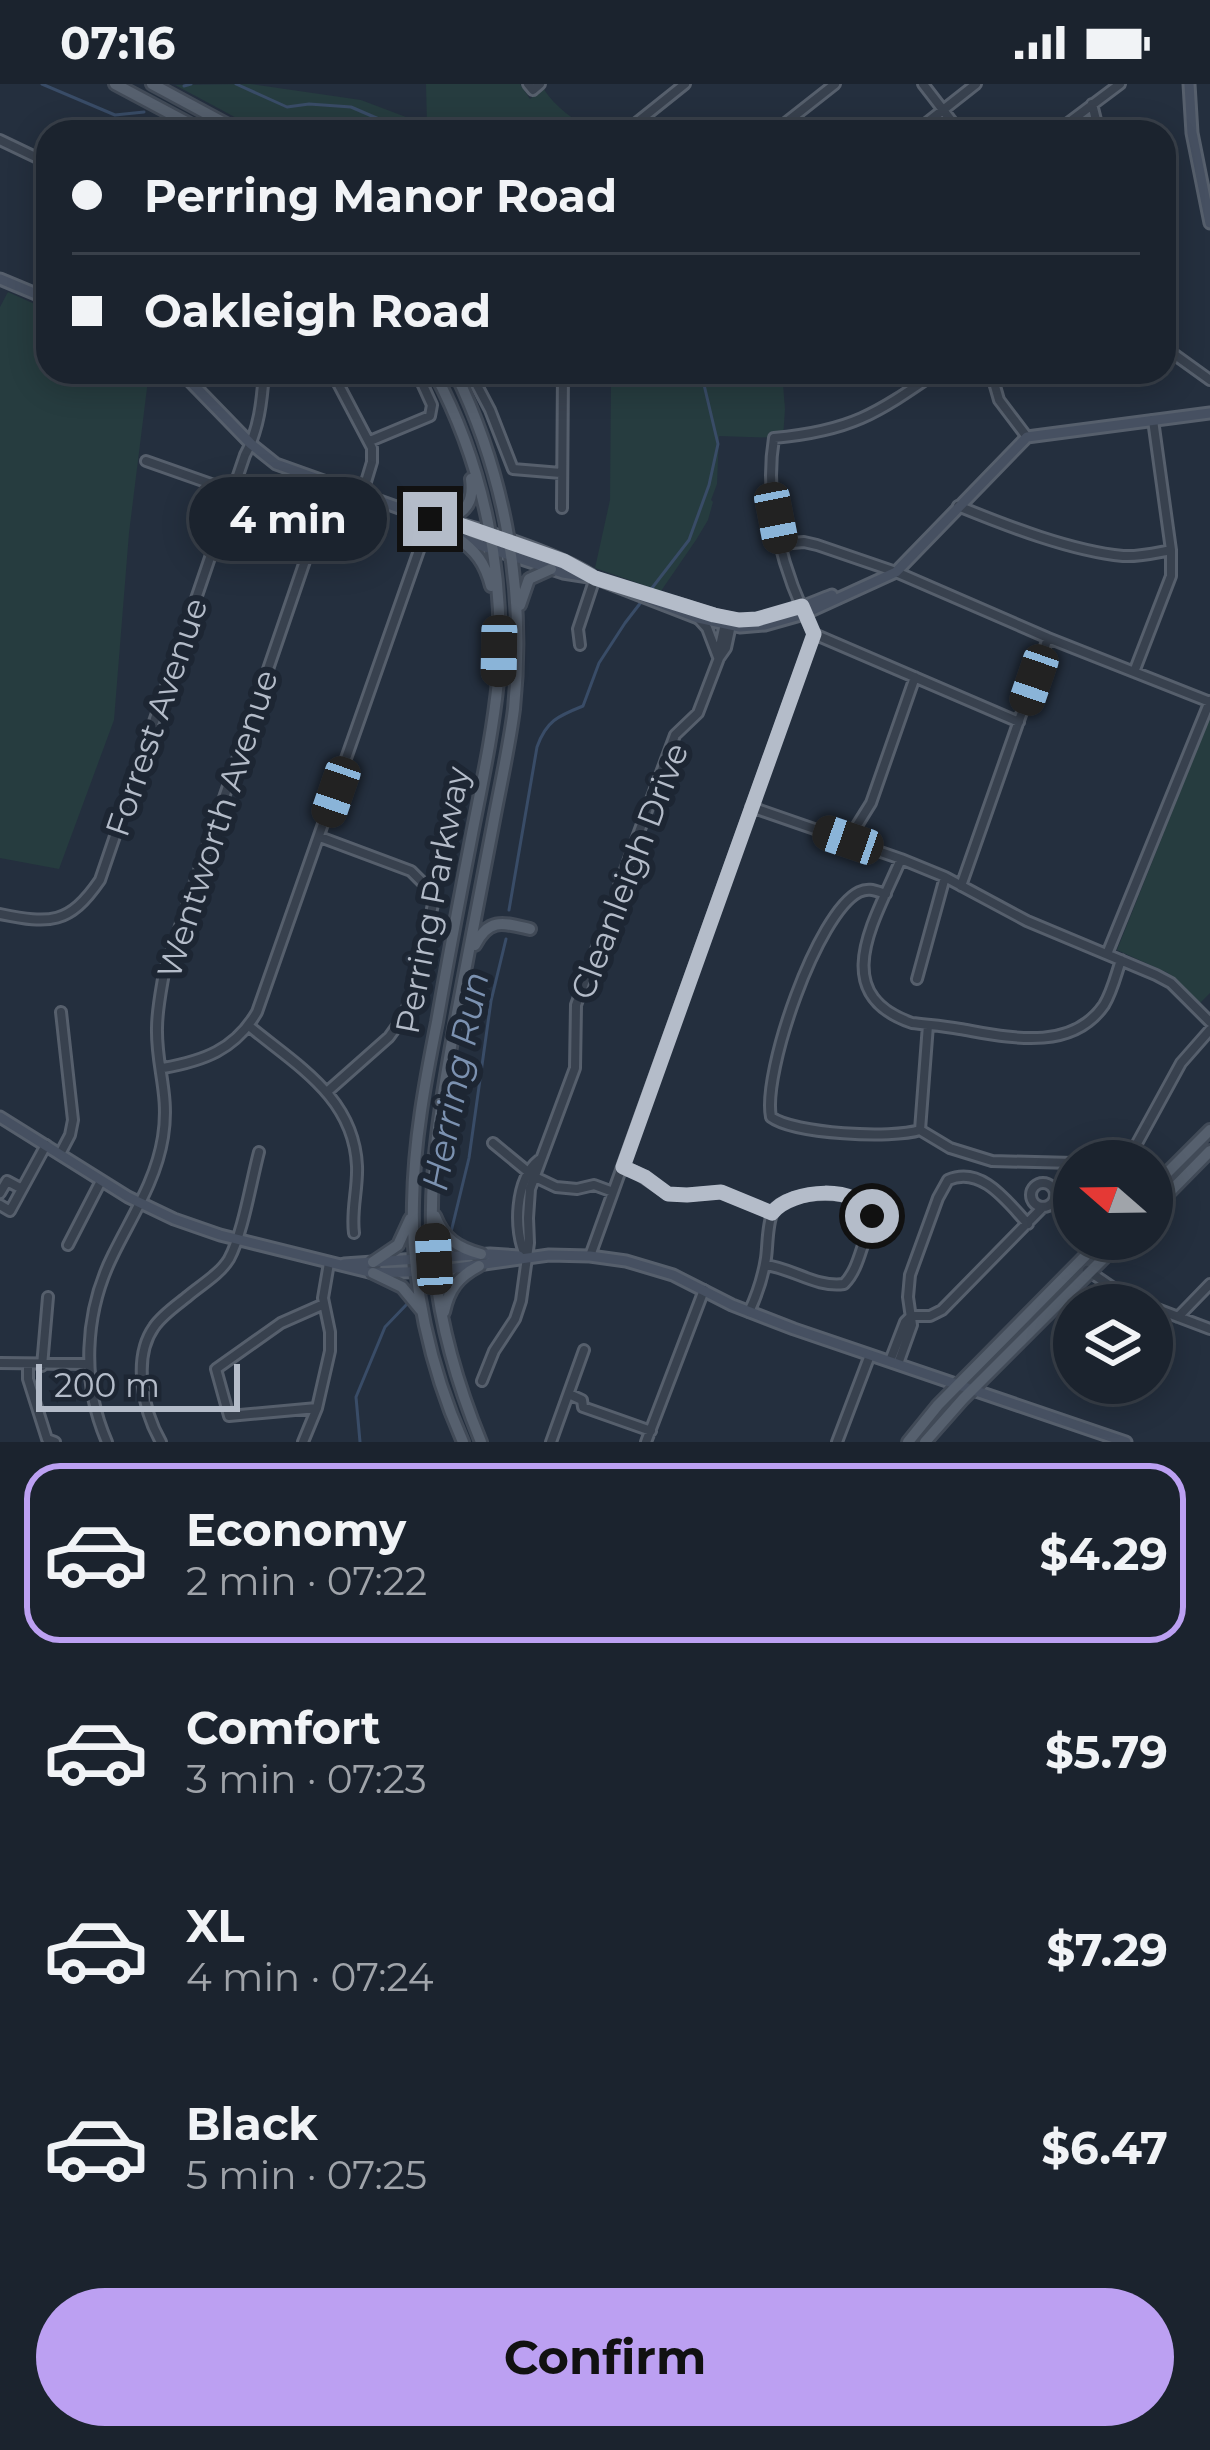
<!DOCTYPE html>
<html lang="en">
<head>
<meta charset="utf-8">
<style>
  :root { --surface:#1b232e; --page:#282f3a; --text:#f1f3f6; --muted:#a0a4aa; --line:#39404a; --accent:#bca0f2 }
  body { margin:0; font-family:Montserrat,sans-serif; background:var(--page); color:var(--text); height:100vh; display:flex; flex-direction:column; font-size:45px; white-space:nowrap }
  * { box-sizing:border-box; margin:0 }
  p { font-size:39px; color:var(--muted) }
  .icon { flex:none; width:66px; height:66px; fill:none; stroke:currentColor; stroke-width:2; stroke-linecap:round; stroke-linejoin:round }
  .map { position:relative; height:1358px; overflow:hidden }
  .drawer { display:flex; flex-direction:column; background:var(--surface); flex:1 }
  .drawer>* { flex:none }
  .guide { position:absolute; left:36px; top:36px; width:1140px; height:264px; border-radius:36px; box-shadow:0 6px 30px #0003,0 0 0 3px var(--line); display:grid; align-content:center; height:264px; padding:0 36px; background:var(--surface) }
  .needle { width:78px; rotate:290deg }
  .tools { position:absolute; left:1053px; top:1056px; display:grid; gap:24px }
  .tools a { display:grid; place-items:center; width:120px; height:120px; border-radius:50%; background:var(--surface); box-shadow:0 6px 30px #0003,0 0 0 3px var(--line); font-size:60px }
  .scale { position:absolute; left:36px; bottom:30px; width:204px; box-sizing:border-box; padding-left:12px; border:6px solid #b4bcc9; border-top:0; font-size:33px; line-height:42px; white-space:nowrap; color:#b4bcc9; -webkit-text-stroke:9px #1d2633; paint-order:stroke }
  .end { position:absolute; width:54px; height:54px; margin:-27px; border:15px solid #b4bcc9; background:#111; box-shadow:0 0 0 6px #111 }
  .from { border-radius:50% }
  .bubble { position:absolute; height:84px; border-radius:42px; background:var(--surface); box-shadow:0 6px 30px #0003,0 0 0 3px var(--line); font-size:39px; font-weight:700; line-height:84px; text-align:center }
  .car { position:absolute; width:36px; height:72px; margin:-36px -18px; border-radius:15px; box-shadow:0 0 9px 3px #0007; background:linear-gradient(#222 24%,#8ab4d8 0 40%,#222 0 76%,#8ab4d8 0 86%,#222 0) }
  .guide b { display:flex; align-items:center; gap:42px; height:114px; font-size:45px }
  .guide b+b { border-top:3px solid var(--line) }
  .guide i { width:30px; height:30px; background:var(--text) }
  ul { padding:21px 0 0; list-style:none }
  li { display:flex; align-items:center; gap:36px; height:180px; margin:0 24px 18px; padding:0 12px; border:6px solid transparent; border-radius:36px }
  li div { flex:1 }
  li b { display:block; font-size:45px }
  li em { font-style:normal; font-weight:700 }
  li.current { border-color:var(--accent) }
  li>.icon { width:108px; height:108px; stroke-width:1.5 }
  .button { display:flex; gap:24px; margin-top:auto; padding:24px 36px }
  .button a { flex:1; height:138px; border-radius:72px; background:var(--accent); color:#111; font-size:48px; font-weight:700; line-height:138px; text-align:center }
  .status { display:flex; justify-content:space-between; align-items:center; height:84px; padding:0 60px; background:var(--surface); direction:ltr }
  .status svg { height:33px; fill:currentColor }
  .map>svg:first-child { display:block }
</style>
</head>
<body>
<div class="status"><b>07:16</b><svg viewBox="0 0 49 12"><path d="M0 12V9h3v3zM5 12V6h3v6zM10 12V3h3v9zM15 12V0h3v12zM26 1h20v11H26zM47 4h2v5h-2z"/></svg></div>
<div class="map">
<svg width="1210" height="1358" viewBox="0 0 1210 1358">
  <rect width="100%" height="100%" fill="#242f3e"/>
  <!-- green -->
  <path fill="#263c3f" d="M250 0 361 16 427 41 426 0H520L530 15 543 4C556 24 574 36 594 48H372L335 36 244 38 175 1Z
    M8 208 48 226V288H149L129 449 114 636 59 785 0 774V223Z
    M608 288H782L785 325 783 354 719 352 717 400 711 416 713 418 708 436 696 456 661 507 595 484 610 416 611 298Z
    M1210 633V909L1200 919 1168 889 1117 866Z"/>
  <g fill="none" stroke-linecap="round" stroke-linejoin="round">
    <!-- stream -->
    <path stroke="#394c67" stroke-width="3" d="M42 0 115 31 144 28
      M236 0 287 23 309 20 351 23 409 48
      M184 2 191 0
      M509 826 537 663C546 637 558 632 583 622L599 579 625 539 689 456 709 401 718 360 701 288
      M451 1148 469 1074 491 917 506 855
      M360 1358 356 1313 385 1243 408 1219"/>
    <!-- street casing -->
    <g stroke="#565f6c" stroke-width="14">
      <path id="street" d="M528 0 533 6 540 0
        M923 0 960 48
        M1092 20 1099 48
        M625 48 685 0
        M774 48 835 0
        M915 48 976 0
        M1056 48 1120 0
        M0 56 48 79
        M1164 263 1210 296
        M332 288 372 364V378L362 411
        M470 288 490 326 513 385 561 389
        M991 288 999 316 1027 353
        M370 357 430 332 432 321 417 288
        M146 377 234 408
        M958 422C1007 442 1071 467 1123 472 1139 473 1155 469 1171 466
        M562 424 563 288
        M781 460 804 458 817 461 896 488 1048 554 1210 618
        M698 534 707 544 718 573
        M814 550C784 491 763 421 774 354 851 347 876 330 937 288
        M814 550 1019 638
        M580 561 578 545 595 494
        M719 567 726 535
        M1134 588 1171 492V466L1153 336
        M751 723 901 775 945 793 1027 837 1156 891 1171 899 1210 938
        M320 753 411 787 426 802 433 820 416 904 402 935 389 953 328 1007
        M848 756 871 719 915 593
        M901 775C877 833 825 909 912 939 928 941 944 942 960 945 1007 953 1071 969 1104 921 1112 908 1116 891 1121 876
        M961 802 1048 554
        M886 810C876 807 869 803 859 808 817 829 762 989 771 1033 794 1050 892 1055 920 1046L950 1064 992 1077 1074 1079
        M0 830C50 840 69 841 100 796L245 371C259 346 262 317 264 288
        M1107 870 1210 617
        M917 895 945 793
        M249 942C296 981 354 1013 357 1082 358 1105 351 1126 354 1149
        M163 984C203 977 235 966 257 928L430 435
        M920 1046 928 941
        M493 1059 533 1092 556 1103 577 1105 594 1101 613 1108
        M1135 1063 1181 979 1210 946
        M60 1070 70 1051 73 1036 61 928
        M1104 1077 1128 1068
        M623 1083 637 1089 668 1110 687 1111 721 1108 772 1129
        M1031 1111a12 12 0 1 1 24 0a12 12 0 1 1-24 0Z
        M0 1109 7 1097 22 1105
        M0 1121 10 1127 46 1061
        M68 1161 101 1097
        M590 1172 814 550
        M526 1173C513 1147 515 1095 539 1076
        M1087 1186 1125 1212 1148 1221
        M1152 1223 1210 1245
        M749 1228C757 1211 763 1193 766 1174 768 1160 767 1140 773 1128 785 1104 868 1103 872 1131 873 1139 867 1151 864 1158 859 1173 855 1189 844 1200 816 1204 792 1184 765 1181
        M911 1232H930L942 1226 1043 1123
        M1178 1233 1210 1200
        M890 1277 905 1238 910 1233
        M0 1279 89 1280
        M898 1280 912 1241 908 1213 910 1191 938 1114 948 1096C982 1081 1008 1119 1028 1140
        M28 1281V1295L47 1355 55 1358
        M42 1282 48 1213
        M482 1297 494 1267 515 1235 521 1217 529 1159 528 1134 530 1105 575 984 576 921 600 855 610 837 619 802 675 651 698 629 719 574 726 564 732 536
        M569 1310 582 1316 583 1323 651 1347
        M317 1324 229 1332 216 1285 281 1239 324 1220
        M107 1358C81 1299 84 1229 113 1171 132 1132 156 1097 163 1053 170 1010 156 983 157 944 157 926 161 907 164 889L331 401
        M161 1358C143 1327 132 1274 154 1243 162 1231 177 1221 188 1212 201 1201 220 1190 229 1175 243 1149 251 1098 259 1068
        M303 1358 317 1324 330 1267V1248L323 1214 329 1179
        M551 1358 584 1266
        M646 1358 704 1206
        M837 1358 870 1271"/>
    </g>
    <!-- secondary casing -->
    <g stroke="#565f6c" stroke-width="15">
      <path id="secondary" d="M1189 0 1192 49 1210 139
        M0 195 48 215
        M181 288 251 360 276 380 430 435C463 436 562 472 591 491
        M430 435 456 453 563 489 595 494 698 534 740 543 765 541 804 530 896 488 1027 353 1210 329
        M675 519C696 525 717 534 740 536 771 538 803 522 832 511
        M0 1033 128 1113 174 1135 220 1151 373 1189 435 1187 549 1171 590 1172 626 1177 673 1191 732 1221 794 1245 1126 1358
        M344 1180 490 1170 519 1172"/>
    </g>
    <!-- primary casing -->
    <g stroke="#414a57" stroke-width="16">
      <path id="primary" d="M115 0 205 48
        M152 0 241 48
        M434 288C484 381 506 491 498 597 493 648 482 699 472 750 460 812 448 875 437 938 425 998 414 1057 413 1119 411 1199 430 1284 463 1358
        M455 288C506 393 526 509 514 625 509 664 500 703 493 741 481 804 469 867 457 929 444 1002 430 1073 432 1146 434 1220 453 1290 481 1358
        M446 436C467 428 474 417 471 395
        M456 453C476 467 485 479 491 502
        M520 521 529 495 551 485
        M475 861C489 833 504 839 530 845
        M1152 1104 1210 1046
        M1152 1126 1210 1067
        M435 1132C444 1155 458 1164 481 1170
        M373 1178 398 1161 410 1135
        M373 1189 402 1203 421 1226
        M444 1228C449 1205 458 1193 479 1182
        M908 1358 938 1321 1102 1155
        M925 1358 963 1315 1123 1155"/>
    </g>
    <!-- street -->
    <use href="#street" stroke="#38414e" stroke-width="8"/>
    <!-- secondary -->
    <use href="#secondary" stroke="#465061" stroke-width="9"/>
    <!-- primary -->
    <use href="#primary" stroke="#56606e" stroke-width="10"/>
  </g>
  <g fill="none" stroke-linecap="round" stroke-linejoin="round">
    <!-- route -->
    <path stroke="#b4bcc9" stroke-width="15" d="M430 435 446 436 564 477 595 494 714 531 739 536 757 535 802 522 814 550 623 1083 645 1093 668 1110 687 1111 721 1108 772 1129C792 1104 860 1100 872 1132"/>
  </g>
  <g text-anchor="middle" stroke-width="12" stroke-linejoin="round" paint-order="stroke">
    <!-- street labels -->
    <g font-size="33" fill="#b4bcc9" stroke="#1d2633">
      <text transform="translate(156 633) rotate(-71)" y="12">Forrest Avenue</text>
      <text transform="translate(217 740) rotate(-72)" y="12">Wentworth Avenue</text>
      <text transform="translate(629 787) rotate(-69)" y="12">Cleanleigh Drive</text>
      <text transform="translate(432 816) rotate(-79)" y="12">Perring Parkway</text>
    </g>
    <!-- water labels -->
    <g font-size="36" font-style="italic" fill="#7c92b1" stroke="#1d2633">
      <text transform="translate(455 997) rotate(-79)" y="13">Herring Run</text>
    </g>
  </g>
</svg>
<div class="tools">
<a><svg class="needle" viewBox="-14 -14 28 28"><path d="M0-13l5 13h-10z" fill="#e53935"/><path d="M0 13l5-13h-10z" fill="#a0a4aa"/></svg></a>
<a><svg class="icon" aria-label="layers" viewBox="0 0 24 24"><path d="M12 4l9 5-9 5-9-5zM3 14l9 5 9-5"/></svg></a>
</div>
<div class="scale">200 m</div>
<i class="end from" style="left:872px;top:1132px"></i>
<i class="end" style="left:430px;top:435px"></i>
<div class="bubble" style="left:189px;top:393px;width:198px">4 min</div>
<i class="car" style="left:776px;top:434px;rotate:169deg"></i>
<i class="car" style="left:499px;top:567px;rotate:181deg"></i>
<i class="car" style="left:1034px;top:596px;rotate:199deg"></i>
<i class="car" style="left:336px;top:708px;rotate:199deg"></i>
<i class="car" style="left:848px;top:756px;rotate:289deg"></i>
<i class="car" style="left:434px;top:1175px;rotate:357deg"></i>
<div class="guide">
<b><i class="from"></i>Perring Manor Road</b>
<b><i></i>Oakleigh Road</b>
</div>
</div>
<section class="drawer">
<ul>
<li class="current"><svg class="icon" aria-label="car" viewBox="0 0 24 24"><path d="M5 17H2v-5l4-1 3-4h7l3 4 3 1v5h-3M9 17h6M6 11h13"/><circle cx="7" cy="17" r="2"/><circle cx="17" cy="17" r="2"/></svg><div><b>Economy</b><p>2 min · 07:22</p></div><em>$4.29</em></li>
<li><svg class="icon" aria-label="car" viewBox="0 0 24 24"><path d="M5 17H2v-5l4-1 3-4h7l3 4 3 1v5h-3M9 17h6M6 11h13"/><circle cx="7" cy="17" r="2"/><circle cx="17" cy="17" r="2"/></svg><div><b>Comfort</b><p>3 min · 07:23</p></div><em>$5.79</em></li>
<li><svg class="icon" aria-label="car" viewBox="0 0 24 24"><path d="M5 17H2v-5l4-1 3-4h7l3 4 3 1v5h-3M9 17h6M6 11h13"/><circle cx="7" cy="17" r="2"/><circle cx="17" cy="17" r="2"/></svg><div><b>XL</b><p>4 min · 07:24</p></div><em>$7.29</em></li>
<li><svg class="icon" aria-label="car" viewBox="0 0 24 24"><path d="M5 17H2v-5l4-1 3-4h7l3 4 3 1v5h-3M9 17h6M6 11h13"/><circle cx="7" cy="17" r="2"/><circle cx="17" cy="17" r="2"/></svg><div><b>Black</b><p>5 min · 07:25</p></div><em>$6.47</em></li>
</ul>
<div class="button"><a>Confirm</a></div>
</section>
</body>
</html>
